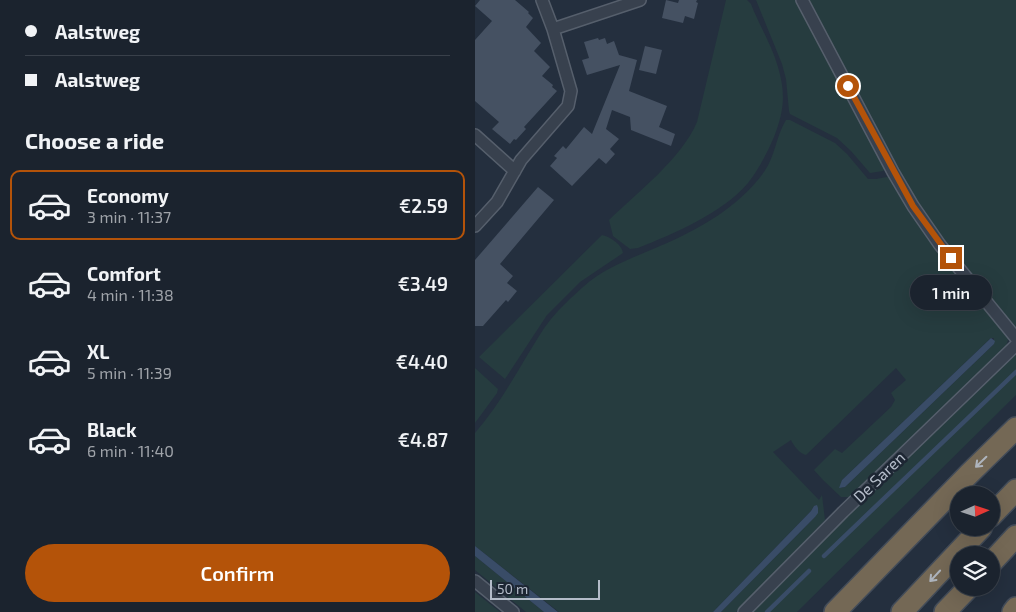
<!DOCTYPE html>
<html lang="en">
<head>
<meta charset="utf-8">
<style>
  :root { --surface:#1b232e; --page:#282f3a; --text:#f1f3f6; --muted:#a0a4aa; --line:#39404a; --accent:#b45309 }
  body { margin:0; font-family:"Exo 2",sans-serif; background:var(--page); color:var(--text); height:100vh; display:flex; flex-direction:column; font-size:19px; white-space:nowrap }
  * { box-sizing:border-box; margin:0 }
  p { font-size:16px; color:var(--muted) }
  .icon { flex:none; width:28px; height:28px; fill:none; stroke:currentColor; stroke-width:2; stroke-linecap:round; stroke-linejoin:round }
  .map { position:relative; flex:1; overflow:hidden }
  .panel { display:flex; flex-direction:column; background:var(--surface); width:475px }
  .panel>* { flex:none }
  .guide { display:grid; align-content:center; height:110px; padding:0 25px; background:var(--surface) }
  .needle { width:32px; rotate:87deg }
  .controls { position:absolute; left:475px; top:486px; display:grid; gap:10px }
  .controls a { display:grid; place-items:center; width:50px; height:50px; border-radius:50%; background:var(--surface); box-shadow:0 5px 20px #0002,0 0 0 1px var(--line); font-size:25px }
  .scale { position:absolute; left:15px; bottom:12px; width:110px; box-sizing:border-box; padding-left:5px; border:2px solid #b4bcc9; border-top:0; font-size:14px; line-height:18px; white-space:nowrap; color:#b4bcc9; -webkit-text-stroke:4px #1d2633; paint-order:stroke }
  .end { position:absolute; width:22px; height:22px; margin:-11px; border:6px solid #b45309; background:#fff; box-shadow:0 0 0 2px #fff }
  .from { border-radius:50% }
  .bubble { position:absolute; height:35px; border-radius:18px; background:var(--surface); box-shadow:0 5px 20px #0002,0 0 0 1px var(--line); font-size:16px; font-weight:600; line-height:35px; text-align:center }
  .guide b { display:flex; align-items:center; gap:18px; height:48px; font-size:19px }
  .guide b+b { border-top:1px solid var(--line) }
  .guide i { width:12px; height:12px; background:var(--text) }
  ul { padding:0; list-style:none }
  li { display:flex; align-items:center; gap:15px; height:70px; margin:0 10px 8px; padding:0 15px; border:2px solid transparent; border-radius:10px }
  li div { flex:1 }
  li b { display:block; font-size:19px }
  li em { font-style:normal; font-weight:600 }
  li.current { border-color:var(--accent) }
  li>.icon { width:45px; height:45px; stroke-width:1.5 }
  h2 { padding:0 25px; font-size:22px; line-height:60px }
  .button { display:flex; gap:10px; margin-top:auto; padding:10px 25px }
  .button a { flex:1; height:58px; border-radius:30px; background:var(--accent); color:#fff; font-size:20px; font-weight:600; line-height:58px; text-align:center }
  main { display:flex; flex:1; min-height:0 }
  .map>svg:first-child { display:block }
</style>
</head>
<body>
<main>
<section class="panel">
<div class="guide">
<b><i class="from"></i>Aalstweg</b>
<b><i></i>Aalstweg</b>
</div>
<h2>Choose a ride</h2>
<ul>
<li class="current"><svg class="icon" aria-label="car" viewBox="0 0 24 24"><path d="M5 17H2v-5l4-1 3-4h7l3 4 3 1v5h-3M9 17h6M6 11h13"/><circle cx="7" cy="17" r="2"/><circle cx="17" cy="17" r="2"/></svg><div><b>Economy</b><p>3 min · 11:37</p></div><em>€2.59</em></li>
<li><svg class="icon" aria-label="car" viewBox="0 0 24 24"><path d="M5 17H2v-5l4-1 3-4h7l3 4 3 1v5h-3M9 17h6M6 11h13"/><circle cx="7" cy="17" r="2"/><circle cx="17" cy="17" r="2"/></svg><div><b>Comfort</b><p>4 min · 11:38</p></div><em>€3.49</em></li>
<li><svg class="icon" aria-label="car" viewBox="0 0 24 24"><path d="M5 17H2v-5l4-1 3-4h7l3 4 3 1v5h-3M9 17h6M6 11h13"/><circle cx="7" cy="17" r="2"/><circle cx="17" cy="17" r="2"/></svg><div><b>XL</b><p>5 min · 11:39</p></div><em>€4.40</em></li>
<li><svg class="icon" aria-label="car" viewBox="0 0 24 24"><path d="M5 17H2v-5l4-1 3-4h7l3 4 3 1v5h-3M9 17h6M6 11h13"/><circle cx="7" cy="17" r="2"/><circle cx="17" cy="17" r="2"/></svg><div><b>Black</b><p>6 min · 11:40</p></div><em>€4.87</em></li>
</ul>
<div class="button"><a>Confirm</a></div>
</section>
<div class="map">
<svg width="541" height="612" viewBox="0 0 541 612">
  <rect width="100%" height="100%" fill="#242f3e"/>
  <!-- green -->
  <path fill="#263c3f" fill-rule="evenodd" d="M251 0H272L276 4C284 25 297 45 303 67 311 94 309 111 299 137 292 153 284 169 273 183 248 213 198 234 163 248L155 249 138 236 134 220C162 193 207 158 222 122Z
    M281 0H322L411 168 408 171 395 173 376 151 362 138 315 114 314 111 311 79 307 64Z
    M331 0H541V330L467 242 441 203Z
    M311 120H315L360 143 372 154 393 179H401L417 176 534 337 531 346 374 497H366L348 480 339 470 360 449 367 453 416 407 420 400 416 393 431 380 421 368 331 455C325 454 318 445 316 440L298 452 344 500 347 495 350 520 261 612H246L340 517 339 506 336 511 238 612H84L0 546V433C21 409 37 381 53 354 60 343 67 330 76 319 85 308 97 297 108 287 130 267 158 258 185 246 223 230 264 207 289 172 300 157 301 136 311 120ZM516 338H519V344L370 487 366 488 367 480Z
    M127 235C136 237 147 245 148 253L105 282 72 315 30 379 4 357Z
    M541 354V395L322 612H278L388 501Z
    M0 368 23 389 22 393 0 423Z
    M0 556 69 612H51L0 570Z
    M0 592 25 612H0Z"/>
  <!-- water -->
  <path fill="#394c67" d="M516 338 520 341 519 344 370 487 364 488 367 480Z
    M342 505 343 508V513L340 517 246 612H238L336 511 339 506Z
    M0 546 83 612H69L0 556Z"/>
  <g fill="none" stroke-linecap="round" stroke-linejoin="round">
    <!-- stream -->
    <path stroke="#394c67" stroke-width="4.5" d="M349 556 541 372
      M292 612 334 571"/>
  </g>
  <!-- building -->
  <path fill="#455162" d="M5 0H40L54 12 53 13 58 18 51 27 66 43 59 51 75 67 67 76 78 85 77 87 82 91 49 127 51 129 41 140 39 139 35 144 17 129 24 122 0 101V40L17 21 0 6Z
    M191 0 203 3 204 0H222L221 2 223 3 219 19 210 16 208 23 187 18Z
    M123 38 124 40 130 38 132 44 139 41 144 55 162 60 154 91 192 106 184 127 200 134 196 146 156 130 155 117 137 110 131 129 144 139 135 149 140 154 131 164 124 158 97 186 75 166 82 158 79 156 88 146 91 149 109 127 117 134 145 65 112 75 107 60 114 58 109 42Z
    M170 46 187 50 181 74 164 70Z
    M63 187 79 200 25 264 38 276 32 283 42 291 33 302 31 300 8 326H0V260Z"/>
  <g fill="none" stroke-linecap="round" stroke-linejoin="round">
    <!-- street casing -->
    <g stroke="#565f6c" stroke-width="14">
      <path id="street" d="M327 0 418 172 438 206 465 245 541 338
        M78 29 165 0
        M0 135 40 171
        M0 226 22 202 46 160 93 106 96 91 78 29 67 0
        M0 581 38 612
        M269 612 368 512 541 345"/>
    </g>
    <!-- highway casing -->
    <g stroke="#434c59" stroke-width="24">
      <path id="highway" d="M516 516 541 490
        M516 563 541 536
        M360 612 494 474 541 428
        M427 612 506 528
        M470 612 493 588
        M538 612 541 608"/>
    </g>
    <!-- street -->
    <use href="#street" stroke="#38414e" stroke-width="11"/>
    <!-- highway -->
    <use href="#highway" stroke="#746855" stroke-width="21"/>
  </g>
  <!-- one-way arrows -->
  <defs><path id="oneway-shaft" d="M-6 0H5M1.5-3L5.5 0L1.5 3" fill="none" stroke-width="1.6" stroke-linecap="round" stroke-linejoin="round" transform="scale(1.25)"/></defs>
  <g stroke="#aeb4bd">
    <use href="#oneway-shaft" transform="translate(506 462) rotate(136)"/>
    <use href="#oneway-shaft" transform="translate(460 576) rotate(133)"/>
  </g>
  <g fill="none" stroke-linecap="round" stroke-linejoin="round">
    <!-- route -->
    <path stroke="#b45309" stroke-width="6" d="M373 86 438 206 476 258"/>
  </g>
  <g text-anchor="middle" stroke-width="5" stroke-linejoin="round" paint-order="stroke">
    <!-- street labels -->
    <g font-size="16" fill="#b4bcc9" stroke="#1d2633">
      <text transform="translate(404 477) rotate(-44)" y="6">De Saren</text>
    </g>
  </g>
</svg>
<div class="controls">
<a><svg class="needle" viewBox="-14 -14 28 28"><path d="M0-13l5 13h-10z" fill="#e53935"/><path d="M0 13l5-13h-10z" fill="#a0a4aa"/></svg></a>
<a><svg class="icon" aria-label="layers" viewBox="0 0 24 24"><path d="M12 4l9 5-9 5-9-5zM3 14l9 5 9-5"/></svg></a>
</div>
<div class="scale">50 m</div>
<i class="end from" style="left:373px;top:86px"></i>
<i class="end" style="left:476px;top:258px"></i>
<div class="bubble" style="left:435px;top:275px;width:82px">1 min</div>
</div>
</main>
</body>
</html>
